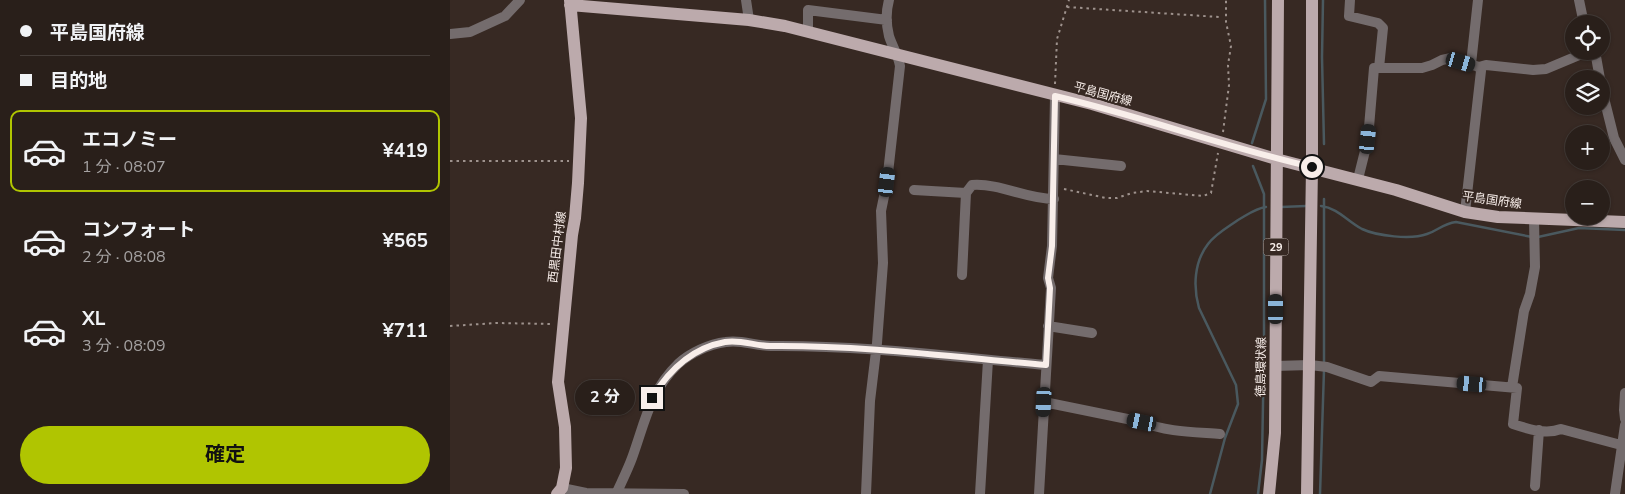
<!DOCTYPE html>
<html lang="ja">
<head>
<meta charset="utf-8">
<style>
  :root { --surface:#291f1a; --page:#352c27; --text:#f1f3f6; --muted:#a5a2a2; --line:#453d39; --accent:#b0c501 }
  body { margin:0; font-family:"Nunito Sans","Noto Sans JP",sans-serif; background:var(--page); color:var(--text); height:100vh; display:flex; flex-direction:column; font-size:19px; white-space:nowrap }
  * { box-sizing:border-box; margin:0 }
  p { font-size:16px; color:var(--muted) }
  .icon { flex:none; width:28px; height:28px; fill:none; stroke:currentColor; stroke-width:2; stroke-linecap:round; stroke-linejoin:round }
  .map { position:relative; flex:1; overflow:hidden }
  .panel { display:flex; flex-direction:column; background:var(--surface); width:450px }
  .panel>* { flex:none }
  .guide { display:grid; align-content:center; height:110px; padding:0 20px; background:var(--surface) }
  .tools { position:absolute; left:1115px; top:15px; display:grid; gap:10px }
  .tools a { display:grid; place-items:center; width:45px; height:45px; border-radius:50%; background:var(--surface); box-shadow:0 1px 4px #0004,0 0 0 1px var(--line); font-size:25px }
  .end { position:absolute; width:22px; height:22px; margin:-11px; border:6px solid #f8eeea; background:#111; box-shadow:0 0 0 2px #111 }
  .from { border-radius:50% }
  .bubble { position:absolute; height:35px; border-radius:18px; background:var(--surface); box-shadow:0 1px 4px #0004,0 0 0 1px var(--line); font-size:16px; font-weight:700; line-height:35px; text-align:center }
  .car { position:absolute; width:15px; height:30px; margin:-15px -8px; border-radius:6px; box-shadow:0 0 4px 1px #0007; background:linear-gradient(#222 24%,#8ab4d8 0 40%,#222 0 76%,#8ab4d8 0 86%,#222 0) }
  .guide b { display:flex; align-items:center; gap:18px; height:48px; font-size:19px }
  .guide b+b { border-top:1px solid var(--line) }
  .guide i { width:12px; height:12px; background:var(--text) }
  ul { padding:0; list-style:none }
  li { display:flex; align-items:center; gap:15px; height:82px; margin:0 10px 8px; padding:0 10px; border:2px solid transparent; border-radius:10px }
  li div { flex:1 }
  li b { display:block; font-size:19px }
  li em { font-style:normal; font-weight:700 }
  li.active { border-color:var(--accent) }
  li>.icon { width:45px; height:45px; stroke-width:1.5 }
  .action { display:flex; gap:10px; margin-top:auto; padding:10px 20px }
  .action a { flex:1; height:58px; border-radius:30px; background:var(--accent); color:#111; font-size:20px; font-weight:700; line-height:58px; text-align:center }
  main { display:flex; flex:1; min-height:0 }
  .map>svg:first-child { display:block }
</style>
</head>
<body>
<main>
<section class="panel">
<div class="guide">
<b><i class="from"></i>平島国府線</b>
<b><i></i>目的地</b>
</div>
<ul>
<li class="active"><svg class="icon" aria-label="car" viewBox="0 0 24 24"><path d="M5 17H2v-5l4-1 3-4h7l3 4 3 1v5h-3M9 17h6M6 11h13"/><circle cx="7" cy="17" r="2"/><circle cx="17" cy="17" r="2"/></svg><div><b>エコノミー</b><p>1 分 · 08:07</p></div><em>¥419</em></li>
<li><svg class="icon" aria-label="car" viewBox="0 0 24 24"><path d="M5 17H2v-5l4-1 3-4h7l3 4 3 1v5h-3M9 17h6M6 11h13"/><circle cx="7" cy="17" r="2"/><circle cx="17" cy="17" r="2"/></svg><div><b>コンフォート</b><p>2 分 · 08:08</p></div><em>¥565</em></li>
<li><svg class="icon" aria-label="car" viewBox="0 0 24 24"><path d="M5 17H2v-5l4-1 3-4h7l3 4 3 1v5h-3M9 17h6M6 11h13"/><circle cx="7" cy="17" r="2"/><circle cx="17" cy="17" r="2"/></svg><div><b>XL</b><p>3 分 · 08:09</p></div><em>¥711</em></li>
</ul>
<div class="action"><a>確定</a></div>
</section>
<div class="map">
<svg width="1175" height="494" viewBox="0 0 1175 494">
  <rect width="100%" height="100%" fill="#372923"/>
  <g fill="none" stroke-linecap="round" stroke-linejoin="round">
    <!-- stream -->
    <path stroke="#4a595f" stroke-width="2.5" d="M873 0 872 57 874 144
      M802 143 816 99 815 0
      M803 166 814 194V347L812 460 808 494
      M871 206C888 208 897 221 912 229 927 236 961 240 977 234 989 230 992 224 1006 222L1082 237
      M831 207 856 206
      M1088 237 1129 228 1175 230
      M874 365V199
      M760 494 775 438 788 404 786 385 749 308C743 287 744 262 758 244 765 234 778 227 788 220 797 215 806 208 816 207
      M870 494 874 370"/>
    <!-- path -->
    <path stroke="#9e928d" stroke-width="2" stroke-dasharray="2.5 4" stroke-linecap="butt" d="M617 7 769 17
      M605 84 607 39 619 0
      M773 132 779 85 778 65 781 46 776 22V0
      M0 161H119
      M614 189 656 198H667L682 193 697 191 753 196 761 193 768 153
      M0 326 46 323 102 324"/>
    <!-- minor -->
    <path stroke="#746c6d" stroke-width="10" d="M296 0 299 20
      M900 0 899 16 928 23 933 28 929 68H972L982 65 992 60 1001 58 1029 67 1031 71 1015 212
      M1129 0 1134 24
      M358 31V10L437 20
      M0 34 20 32 55 16 70 0
      M1145 51 1150 79
      M1021 64 1028 0
      M1029 67 1036 65 1083 70 1096 69 1139 51
      M1151 86 1164 138 1175 160
      M604 159 671 166
      M908 179 918 139 924 68H929
      M464 190 516 193
      M512 275 516 193 522 185C551 183 575 199 604 199
      M598 326 642 333
      M825 366 860 365 877 367 921 382 929 376 1067 388 1063 424C1078 429 1096 435 1111 429L1171 445
      M1062 387 1074 311 1080 294 1085 267 1084 219
      M1175 393 1174 410 1175 419
      M594 402 692 422C716 432 744 432 770 434
      M1085 486 1089 430
      M112 488 136 493 234 494
      M167 492C172 481 178 469 182 458 195 422 200 391 228 364 240 353 259 344 276 342 291 339 305 346 321 346 412 345 504 357 596 365
      M416 494 420 401 427 343 433 263 431 211 437 182 450 66C448 54 442 46 439 36 436 24 436 11 439 0
      M530 494 538 360
      M589 494 601 288 598 278 602 246 605 96
      M1165 494 1175 425"/>
    <!-- major -->
    <path stroke="#bcaaac" stroke-width="12" d="M120 5 299 20 335 26 642 104 826 159 946 190 1015 212 1048 217 1175 222
      M107 494 112 488 116 468 115 427 108 382 122 235 125 218 128 183 131 118 120 0
      M819 494 825 433 828 0
      M857 494 862 167V0"/>
  </g>
  <g fill="none" stroke-linecap="round" stroke-linejoin="round">
    <!-- route -->
    <path stroke="#f8eeea" stroke-width="6" d="M202 398C219 370 242 348 275 342 290 339 305 346 320 346 411 345 505 357 596 365L600 288 598 278 602 246 605 96C691 116 775 147 862 167"/>
  </g>
  <g text-anchor="middle" stroke-width="4" stroke-linejoin="round" paint-order="stroke">
    <!-- shield labels -->
    <rect fill="#372923" stroke="#beb3ae" stroke-width="1" x="813.5" y="238.5" width="25" height="17" rx="4"/>
    <g font-size="11" font-weight="bold" fill="#f8eeea">
      <text x="826" y="251">29</text>
    </g>
    <!-- street labels -->
    <g font-size="12" fill="#f8eeea" stroke="#372923">
      <text transform="translate(653 94) rotate(15)" y="4">平島国府線</text>
      <text transform="translate(1042 200) rotate(8)" y="4">平島国府線</text>
      <text transform="translate(107 247) rotate(-83)" y="4">西黒田中村線</text>
      <text transform="translate(811 367) rotate(-89)" y="4">徳島環状線</text>
    </g>
  </g>
</svg>
<div class="tools">
<a><svg class="icon" aria-label="locate" viewBox="0 0 24 24"><circle cx="12" cy="12" r="6"/><path d="M12 2v4M12 18v4M2 12h4M18 12h4"/></svg></a>
<a><svg class="icon" aria-label="layers" viewBox="0 0 24 24"><path d="M12 4l9 5-9 5-9-5zM3 14l9 5 9-5"/></svg></a>
<a>+</a>
<a>−</a>
</div>
<i class="end from" style="left:862px;top:167px"></i>
<i class="end" style="left:202px;top:398px"></i>
<div class="bubble" style="left:125px;top:380px;width:60px">2 分</div>
<i class="car" style="left:1011px;top:62px;rotate:106deg"></i>
<i class="car" style="left:918px;top:139px;rotate:6deg"></i>
<i class="car" style="left:437px;top:182px;rotate:7deg"></i>
<i class="car" style="left:826px;top:309px;rotate:0deg"></i>
<i class="car" style="left:1022px;top:384px;rotate:275deg"></i>
<i class="car" style="left:594px;top:402px;rotate:183deg"></i>
<i class="car" style="left:692px;top:422px;rotate:282deg"></i>
</div>
</main>
</body>
</html>
